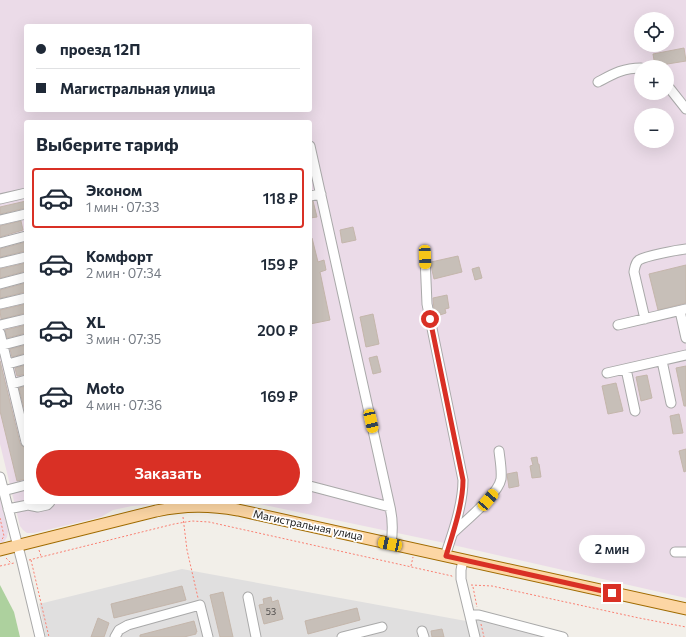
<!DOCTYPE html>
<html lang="ru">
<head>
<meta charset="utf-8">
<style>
  :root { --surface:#fff; --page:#f2f2f3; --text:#1f2937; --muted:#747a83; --line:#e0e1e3; --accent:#d93025 }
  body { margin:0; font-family:Commissioner,sans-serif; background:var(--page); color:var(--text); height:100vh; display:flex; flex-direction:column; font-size:15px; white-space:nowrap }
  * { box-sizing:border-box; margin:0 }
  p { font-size:13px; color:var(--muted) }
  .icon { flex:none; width:22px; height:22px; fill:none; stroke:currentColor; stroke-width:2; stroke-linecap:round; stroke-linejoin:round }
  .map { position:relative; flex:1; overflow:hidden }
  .panel { position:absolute; left:24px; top:120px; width:288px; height:384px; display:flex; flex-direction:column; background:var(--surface); border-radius:4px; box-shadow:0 4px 16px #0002 }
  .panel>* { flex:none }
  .guide { position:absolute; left:24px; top:24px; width:288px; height:88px; border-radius:4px; box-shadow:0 4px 16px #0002; display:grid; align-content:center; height:88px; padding:0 12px; background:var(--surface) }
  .tools { position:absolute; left:634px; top:12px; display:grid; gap:8px }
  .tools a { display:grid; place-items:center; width:40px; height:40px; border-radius:50%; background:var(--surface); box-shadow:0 4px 16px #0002; font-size:20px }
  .end { position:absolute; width:18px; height:18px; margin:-9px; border:5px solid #d93025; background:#fff; box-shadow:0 0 0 2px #fff }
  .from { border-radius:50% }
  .bubble { position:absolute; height:28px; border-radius:14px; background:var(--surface); box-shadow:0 4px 16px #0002; font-size:13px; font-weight:600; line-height:28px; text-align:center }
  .car { position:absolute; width:12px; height:24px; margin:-12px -6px; border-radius:5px; box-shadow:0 0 3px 1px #0007; background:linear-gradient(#f5c518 24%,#345 0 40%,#f5c518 0 76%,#345 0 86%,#f5c518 0) }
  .guide b { display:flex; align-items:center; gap:14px; height:38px; font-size:15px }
  .guide b+b { border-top:1px solid var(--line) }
  .guide i { width:10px; height:10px; background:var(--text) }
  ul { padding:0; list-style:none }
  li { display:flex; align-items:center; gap:12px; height:60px; margin:0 8px 6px; padding:0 4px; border:2px solid transparent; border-radius:4px }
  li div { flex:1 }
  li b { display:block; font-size:15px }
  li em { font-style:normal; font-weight:600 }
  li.active { border-color:var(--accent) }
  li>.icon { width:36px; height:36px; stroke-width:1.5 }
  h2 { padding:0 12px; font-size:18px; line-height:48px }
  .cta { display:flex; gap:8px; margin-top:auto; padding:8px 12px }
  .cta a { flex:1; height:46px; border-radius:24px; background:var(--accent); color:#fff; font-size:16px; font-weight:600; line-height:46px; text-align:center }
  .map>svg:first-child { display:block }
</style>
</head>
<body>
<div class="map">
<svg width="686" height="637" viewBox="0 0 686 637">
  <rect width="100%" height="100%" fill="#f2efe9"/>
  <!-- residential -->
  <path fill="#e0dfdf" d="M182 569 466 621 470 637H46L39 604Z
    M476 619 552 637H480Z"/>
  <!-- industrial -->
  <path fill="#ebdbe8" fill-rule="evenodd" d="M0 0H686V598L440 542 250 502H310V122H26V502H157L145 505 132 506 113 510 101 517 34 533H27L23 530 20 526 0 444ZM641 19H667V45H641ZM26 26H310V110H26ZM641 67H667V93H641ZM641 115H667V141H641Z
    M0 498 8 531 7 537 4 542 0 545Z"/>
  <!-- forest -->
  <path fill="#add19e" d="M0 585 14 612 20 637H0Z"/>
  <!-- building -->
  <path fill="#c7bfb8" stroke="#c4b6ab" d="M684 48 686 61 655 66 653 54Z
    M26 201V208L0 214V207Z
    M313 201 317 217 310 218V202Z
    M21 221 23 230 0 237V226Z
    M353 227 356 240 342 243 340 230Z
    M310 238H312L318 262 324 260 326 270 320 272 330 320 310 324Z
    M26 242V251L0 257V249Z
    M458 256 462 272 434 279 432 270 431 262Z
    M26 263V271L0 278V269Z
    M686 265V303L658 310 649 274Z
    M479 267 482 278 475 280 472 269Z
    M26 283V292L0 298V290Z
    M447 295 449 308 445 309 446 313 440 315V312L437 313V310H434L433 298Z
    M26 304V313L1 319 0 310Z
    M373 314 379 344 366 347 360 317Z
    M26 325V333L7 338 5 330Z
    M26 345V353L12 357 10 349Z
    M377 356 381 372 373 374 369 358Z
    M0 361 20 443 22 446 25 448 26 453V479L17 481 0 411Z
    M26 365V374L17 376 15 368Z
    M686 366V406H684L676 368Z
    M647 375 652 398 641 401 636 377Z
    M616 383 623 411 608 414 602 386Z
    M26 386V416L19 388Z
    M679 414 683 433 673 434 670 416Z
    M686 449V471L684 472 679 451Z
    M537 457 538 464H539L541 477 532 478 530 466 533 465 531 458Z
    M517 472 519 486 509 488 507 474Z
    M182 586 186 600 114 618 111 604Z
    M223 592 233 637H220L210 595Z
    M271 597 272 602 278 600 283 619 264 624 259 605 264 604 263 599Z
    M357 608 360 620 308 634 305 621Z
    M98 618 109 623 104 637H91Z
    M194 621 197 632H196V634L184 637H140V635Z
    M442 629 444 637H432L431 631Z"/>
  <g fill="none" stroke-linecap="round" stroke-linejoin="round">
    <!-- minor casing -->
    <g stroke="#a9a9a9" stroke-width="11">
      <path id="minor" d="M598 82C613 74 623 68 641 68
        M667 85 686 109
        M310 146 390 507C393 520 393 531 391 544
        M310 196 321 194
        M0 199 26 193
        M0 220 26 214
        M0 243 26 236
        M425 257 427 304 463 480C463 504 453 533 445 556
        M0 263 26 257
        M0 284 26 277
        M0 304 26 298
        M680 311 686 338
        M645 319 634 272C635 267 635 263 639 260 645 256 677 250 686 249
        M0 325 26 319
        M618 325 686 309
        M0 333 26 442
        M0 349 3 345 26 339
        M662 361 671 403
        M8 364 26 359
        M626 369 635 411
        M607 373 686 355
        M12 384 26 380
        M0 477 22 562 40 637
        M310 486 390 507
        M3 491 26 485
        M8 509 28 505 38 507 47 505 50 502
        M453 533C465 521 498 495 501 479 502 470 500 460 499 451
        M675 552H686
        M463 560 461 570V579L475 637
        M248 597 256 637
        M470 615H479L563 637
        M422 631 424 637
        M115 637 119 630 128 625 200 605 208 637
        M342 637 382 627"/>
    </g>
    <!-- major casing -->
    <g stroke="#a06b00" stroke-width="13">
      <path id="major" d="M0 550 156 511C186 505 209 505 238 510L686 609"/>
    </g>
    <!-- path -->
    <path stroke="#fa8072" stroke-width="1" stroke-dasharray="2 2" stroke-linecap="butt" d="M183 517 187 550 198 598
      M0 518 4 536 1 541
      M39 550 41 556
      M6 558 11 563
      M29 560 174 524 192 521 209 522 452 576V577
      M31 560 49 637
      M0 566 14 563
      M411 566 413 557
      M471 585 492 586 639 618 686 627
      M473 587 477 607
      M481 624 484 637"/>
    <!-- minor -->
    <use href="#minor" stroke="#fff" stroke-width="9"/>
    <!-- major -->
    <use href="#major" stroke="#fcd6a4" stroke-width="11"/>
  </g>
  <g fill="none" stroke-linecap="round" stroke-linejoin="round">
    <!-- route -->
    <path stroke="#d93025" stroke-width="5" d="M430 319 463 480C463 504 453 533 446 556L612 593"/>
  </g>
  <g text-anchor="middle" stroke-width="3.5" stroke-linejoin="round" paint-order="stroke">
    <!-- number labels -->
    <g font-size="9" fill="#4b4948">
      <text x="271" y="615">53</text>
    </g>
    <!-- street labels -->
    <g font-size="11" fill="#222" stroke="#fff">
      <text transform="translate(308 525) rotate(12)" y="4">Магистральная улица</text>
    </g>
  </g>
</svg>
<div class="tools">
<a><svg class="icon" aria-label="locate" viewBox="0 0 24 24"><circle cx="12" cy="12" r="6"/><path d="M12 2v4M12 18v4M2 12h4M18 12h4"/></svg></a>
<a>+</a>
<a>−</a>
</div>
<i class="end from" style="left:430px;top:319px"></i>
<i class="end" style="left:612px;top:593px"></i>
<div class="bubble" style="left:579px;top:535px;width:66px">2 мин</div>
<i class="car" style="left:425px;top:257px;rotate:178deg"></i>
<i class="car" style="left:371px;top:421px;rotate:167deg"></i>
<i class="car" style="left:488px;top:500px;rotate:41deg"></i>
<i class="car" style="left:390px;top:544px;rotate:282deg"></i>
<div class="guide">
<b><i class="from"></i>проезд 12П</b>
<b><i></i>Магистральная улица</b>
</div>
<section class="panel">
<h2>Выберите тариф</h2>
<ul>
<li class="active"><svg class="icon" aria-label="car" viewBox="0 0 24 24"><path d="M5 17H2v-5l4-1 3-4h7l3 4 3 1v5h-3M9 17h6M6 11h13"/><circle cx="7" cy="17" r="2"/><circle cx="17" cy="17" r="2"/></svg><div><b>Эконом</b><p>1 мин · 07:33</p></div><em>118 ₽</em></li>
<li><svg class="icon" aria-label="car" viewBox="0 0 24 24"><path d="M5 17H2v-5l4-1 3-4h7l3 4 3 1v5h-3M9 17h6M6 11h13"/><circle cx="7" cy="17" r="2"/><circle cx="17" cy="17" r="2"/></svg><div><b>Комфорт</b><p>2 мин · 07:34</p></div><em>159 ₽</em></li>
<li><svg class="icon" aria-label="car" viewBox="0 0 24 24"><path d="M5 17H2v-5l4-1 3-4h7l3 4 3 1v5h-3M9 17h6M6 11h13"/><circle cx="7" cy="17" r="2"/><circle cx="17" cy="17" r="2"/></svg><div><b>XL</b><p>3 мин · 07:35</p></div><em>200 ₽</em></li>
<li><svg class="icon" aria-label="car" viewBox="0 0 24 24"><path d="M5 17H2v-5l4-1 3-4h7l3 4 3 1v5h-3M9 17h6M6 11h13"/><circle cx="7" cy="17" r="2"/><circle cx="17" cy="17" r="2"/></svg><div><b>Moto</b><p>4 мин · 07:36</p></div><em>169 ₽</em></li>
</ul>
<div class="cta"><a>Заказать</a></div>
</section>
</div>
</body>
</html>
